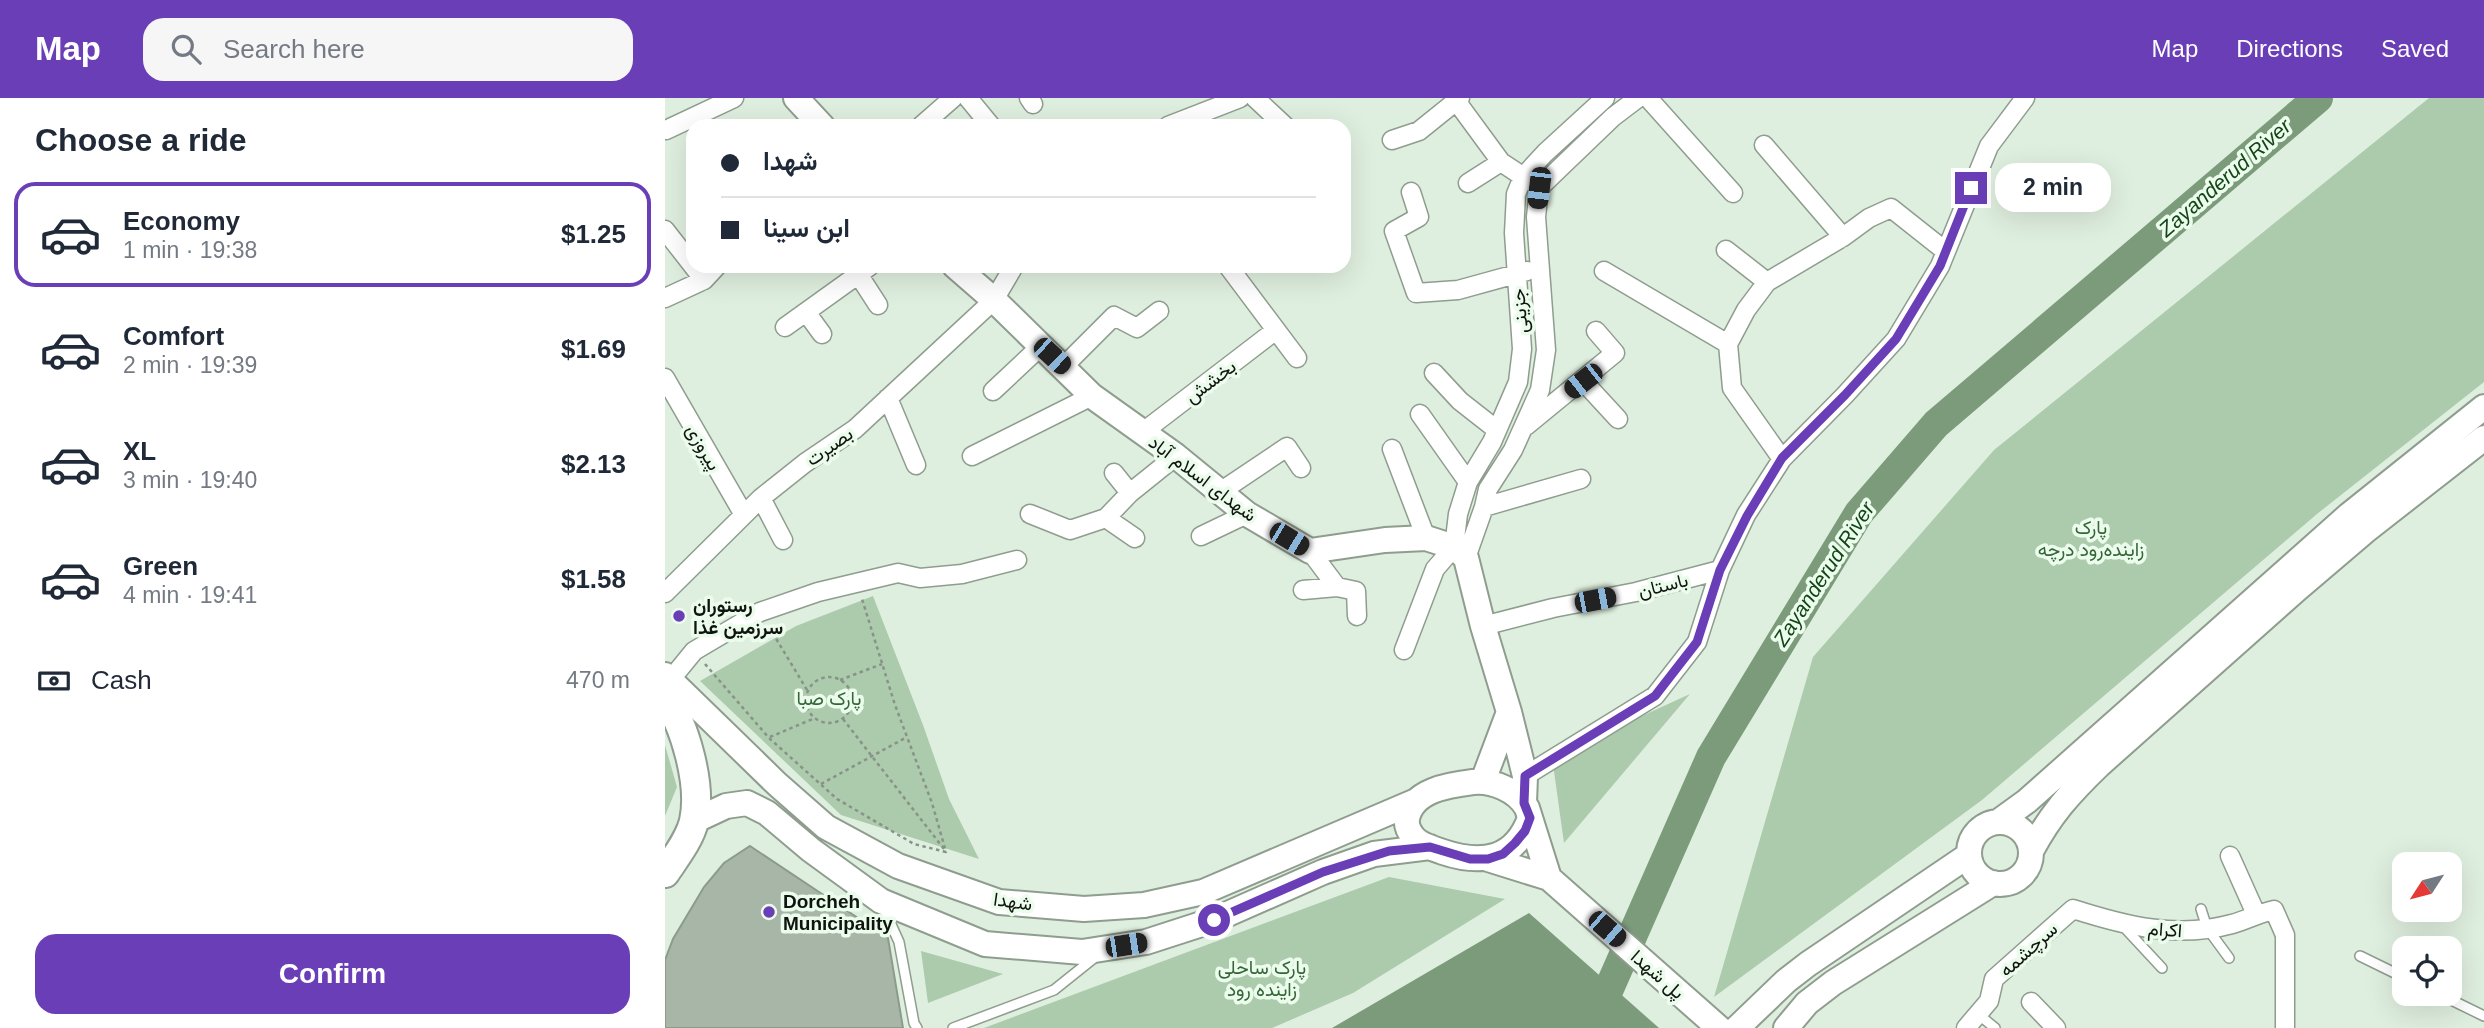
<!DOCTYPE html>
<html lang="en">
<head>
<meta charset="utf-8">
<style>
  :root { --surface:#fff; --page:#f6f6f7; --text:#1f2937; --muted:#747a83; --line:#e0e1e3; --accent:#693eb6 }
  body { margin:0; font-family:Helvetica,Vazirmatn,sans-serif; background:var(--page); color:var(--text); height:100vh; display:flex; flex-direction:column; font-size:26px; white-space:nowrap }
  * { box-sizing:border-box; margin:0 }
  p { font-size:23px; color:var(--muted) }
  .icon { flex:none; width:38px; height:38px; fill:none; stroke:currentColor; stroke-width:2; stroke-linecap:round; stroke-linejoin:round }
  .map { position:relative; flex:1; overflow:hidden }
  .panel { display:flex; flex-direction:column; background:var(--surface); width:665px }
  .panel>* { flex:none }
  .banner { position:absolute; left:21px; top:21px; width:665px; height:154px; border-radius:21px; box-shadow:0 7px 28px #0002; display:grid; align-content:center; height:154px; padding:0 35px; background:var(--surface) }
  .needle { width:46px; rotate:234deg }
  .fabs { position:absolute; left:1727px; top:754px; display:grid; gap:14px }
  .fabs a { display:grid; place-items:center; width:70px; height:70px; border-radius:14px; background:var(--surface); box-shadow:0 7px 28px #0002; font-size:35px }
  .end { position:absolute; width:32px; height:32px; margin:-16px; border:9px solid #693eb6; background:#fff; box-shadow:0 0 0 4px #fff }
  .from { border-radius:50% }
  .bubble { position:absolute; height:49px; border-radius:21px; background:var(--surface); box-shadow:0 7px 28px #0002; font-size:23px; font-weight:800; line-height:49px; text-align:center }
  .car { position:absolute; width:21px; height:42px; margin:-21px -10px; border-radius:9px; box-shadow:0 0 5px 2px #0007; background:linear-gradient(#222 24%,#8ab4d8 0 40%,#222 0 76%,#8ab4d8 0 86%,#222 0) }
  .banner b { display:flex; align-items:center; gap:24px; height:66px; font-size:26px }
  .banner b+b { border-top:2px solid var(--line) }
  .banner i { width:18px; height:18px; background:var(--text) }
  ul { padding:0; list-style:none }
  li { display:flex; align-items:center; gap:21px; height:105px; margin:0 14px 10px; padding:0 21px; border:4px solid transparent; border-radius:21px }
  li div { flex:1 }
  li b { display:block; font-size:26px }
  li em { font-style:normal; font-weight:800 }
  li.current { border-color:var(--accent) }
  li>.icon { width:63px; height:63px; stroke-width:1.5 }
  h2 { padding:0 35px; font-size:32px; line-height:84px }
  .pay { display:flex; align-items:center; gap:18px; height:77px; padding:0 35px; font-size:26px }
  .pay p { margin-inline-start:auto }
  .primary-button { display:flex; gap:14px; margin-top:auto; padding:14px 35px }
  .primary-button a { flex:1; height:80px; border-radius:21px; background:var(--accent); color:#fff; font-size:28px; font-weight:800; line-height:80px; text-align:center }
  header { display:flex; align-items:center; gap:42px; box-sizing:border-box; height:98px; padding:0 35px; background:var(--accent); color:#fff }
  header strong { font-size:33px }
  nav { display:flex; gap:38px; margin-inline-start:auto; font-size:24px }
  .search { width:490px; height:63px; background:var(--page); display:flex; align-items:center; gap:18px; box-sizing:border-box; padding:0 24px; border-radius:21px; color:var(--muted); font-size:26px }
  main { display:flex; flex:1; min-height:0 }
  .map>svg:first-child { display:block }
</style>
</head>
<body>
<header>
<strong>Map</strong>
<div class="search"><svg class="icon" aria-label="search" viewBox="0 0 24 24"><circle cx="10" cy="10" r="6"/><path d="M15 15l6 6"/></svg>Search here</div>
<nav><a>Map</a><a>Directions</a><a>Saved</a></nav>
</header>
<main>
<section class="panel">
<h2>Choose a ride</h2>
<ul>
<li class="current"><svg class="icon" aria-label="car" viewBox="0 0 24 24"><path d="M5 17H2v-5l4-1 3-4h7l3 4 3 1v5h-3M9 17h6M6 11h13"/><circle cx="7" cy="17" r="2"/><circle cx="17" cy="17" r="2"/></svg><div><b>Economy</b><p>1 min · 19:38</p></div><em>$1.25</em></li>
<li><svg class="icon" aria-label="car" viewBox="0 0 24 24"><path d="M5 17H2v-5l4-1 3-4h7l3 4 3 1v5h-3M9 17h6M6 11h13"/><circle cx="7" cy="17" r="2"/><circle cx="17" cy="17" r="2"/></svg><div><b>Comfort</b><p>2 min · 19:39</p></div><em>$1.69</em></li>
<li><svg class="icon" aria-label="car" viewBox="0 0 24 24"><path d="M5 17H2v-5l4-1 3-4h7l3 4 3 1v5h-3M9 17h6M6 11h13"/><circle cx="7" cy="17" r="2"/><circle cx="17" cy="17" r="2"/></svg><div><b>XL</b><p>3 min · 19:40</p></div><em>$2.13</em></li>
<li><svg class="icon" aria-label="car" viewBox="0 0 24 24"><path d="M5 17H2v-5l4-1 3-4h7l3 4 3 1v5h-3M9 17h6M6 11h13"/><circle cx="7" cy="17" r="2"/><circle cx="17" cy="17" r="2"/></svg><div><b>Green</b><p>4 min · 19:41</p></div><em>$1.58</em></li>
</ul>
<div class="pay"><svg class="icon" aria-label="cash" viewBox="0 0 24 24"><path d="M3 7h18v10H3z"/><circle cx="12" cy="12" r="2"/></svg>Cash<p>470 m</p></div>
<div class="primary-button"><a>Confirm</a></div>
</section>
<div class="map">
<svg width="1819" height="930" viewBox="0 0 1819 930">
  <rect width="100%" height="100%" fill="#dfefdf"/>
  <!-- green -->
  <path fill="#accaac" d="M1764 0H1819V284L1652 416 1317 702 1049 899 1148 559 1329 352Z
    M208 498 258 627 284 701 314 761 176 717 35 583 131 528Z
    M1025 596 899 745 887 659Z
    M0 647 12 689 0 718Z
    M724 779 840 801 688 895 607 930H319Z
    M256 853 338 876 263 905Z"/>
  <!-- water -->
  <path fill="#7b9b7b" d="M864 815 994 930H667Z"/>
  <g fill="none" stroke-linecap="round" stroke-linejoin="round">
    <!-- river -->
    <path stroke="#7b9b7b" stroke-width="30" d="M912 930 932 918 1046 659 1194 415 1271 326 1653 0"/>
  </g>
  <!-- building -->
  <path fill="#a7b6a7" stroke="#8c9b8c" stroke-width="2" d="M85 748 223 840 238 930H0V862L8 841 39 789 59 765Z"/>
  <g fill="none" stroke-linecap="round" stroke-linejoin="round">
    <!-- lane casing -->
    <g stroke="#8e9d8e" stroke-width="12">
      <path id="lane" d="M219 811 234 844 249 925 252 930
        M1536 811 1542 830 1564 860
        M1457 827 1497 870
        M1695 858 1740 880
        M1774 896 1819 918
        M1313 916 1330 930
        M288 930 389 892 429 860"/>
    </g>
    <!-- street casing -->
    <g stroke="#8e9d8e" stroke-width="21">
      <path id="street" d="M303 0 326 28
        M364 0 368 6
        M590 0 620 28
        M789 0 836 64 866 84
        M983 0 1068 95
        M256 28 288 0
        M503 28 575 0
        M1 32 69 0
        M727 42 754 33 795 0
        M1099 47 1178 139
        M803 85 836 64
        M746 94 754 119 729 133 751 195 793 192 862 173
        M0 132 39 182
        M1061 152 1102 184
        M563 168 632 260
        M939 173 1063 246
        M193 176 213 207
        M0 200 39 182 52 168
        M141 214 157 236
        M120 229 205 168
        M398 269 449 218 472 230 494 213
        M769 275 795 303 832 332
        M0 280 79 417
        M918 283 953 321
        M328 293 376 248
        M223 300 251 367
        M755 316 803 384
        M861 328 950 255 931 233
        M478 334 611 232
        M727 351 761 440
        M307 358 427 298
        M1117 361 1067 290 1063 246 1081 212 1102 184 1178 139 1204 120 1226 110 1279 152
        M449 375 465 395
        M555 394 622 349 636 370
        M96 400 118 442
        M819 409 916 381
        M365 416 405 432 441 420 465 395 511 358
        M441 420 470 440
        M536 438 582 416
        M645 453 672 489 691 493 692 518
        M801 460 819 409 823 391 848 352 875 292 881 252 871 119 874 90 948 19 973 0
        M638 492 672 489
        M0 495 96 400 140 365 190 331 329 202 349 168
        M818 528 888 510 971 494 1055 472
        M739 552 770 471 789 449 793 416 803 384 827 344 853 284 857 251 849 135 851 96 858 79 880 55 940 0
        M6 581 29 553 95 514 153 494 233 475 255 480 297 476 352 462
        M860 678 990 598 1032 544 1055 472 1081 417 1117 361 1180 297 1231 241 1275 168 1324 48 1360 0
        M1565 758 1591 816
        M1366 904 1391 930
        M1301 930 1324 903 1329 881 1408 811C1461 828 1512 841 1567 826 1582 822 1594 815 1609 812L1620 837V930"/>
    </g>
    <!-- secondary casing -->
    <g stroke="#8e9d8e" stroke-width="28">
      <path id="secondary" d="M131 0 157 28
        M290 168 329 202 427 298 511 358 582 416 645 453 720 442 761 440 789 449 801 460 818 528 844 614
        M0 577 112 686 161 729 233 768 334 804 419 811 479 807 538 794 751 703
        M818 683 844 614 860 678 859 705
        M865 720C850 762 817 767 778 754 768 750 756 748 749 740 744 734 741 728 742 721 747 692 784 687 808 684 827 682 852 692 862 710L884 780
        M29 723 61 708 82 705 102 715 146 752 216 803 320 846 417 854 481 844 549 822 658 774 709 756 765 749
        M1333 724 1362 703 1684 417 1819 309
        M1304 755a31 31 0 1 1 62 0a31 31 0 1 1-62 0Z
        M1366 753C1386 716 1404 696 1434 667L1632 491 1700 433 1819 340
        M823 761 884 780 1054 930
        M1072 930 1121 883 1143 866 1304 757
        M1121 930 1142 905 1168 885 1328 785"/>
    </g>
    <!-- primary casing -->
    <g stroke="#8e9d8e" stroke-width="32">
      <path id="primary" d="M0 598C20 628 37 686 29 723 25 741 10 760 0 775"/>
    </g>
    <!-- path -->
    <path stroke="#889388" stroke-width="2.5" stroke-dasharray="3.5 3.5" stroke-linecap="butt" d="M662 168 663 171
      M104 529 142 592
      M40 566 104 640 172 701 249 746 281 754 267 705 230 607 197 501
      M141 602a23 23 0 1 1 46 0a23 23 0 1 1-46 0Z
      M175 582 217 566
      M178 621 279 751
      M105 639 150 620
      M156 686 242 639"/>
    <!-- lane -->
    <use href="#lane" stroke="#fff" stroke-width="9"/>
    <!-- street -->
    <use href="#street" stroke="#fff" stroke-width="18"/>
    <!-- secondary -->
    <use href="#secondary" stroke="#fff" stroke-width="24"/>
    <!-- primary -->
    <use href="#primary" stroke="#fff" stroke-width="28"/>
  </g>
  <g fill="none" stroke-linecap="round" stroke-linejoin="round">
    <!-- route -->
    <path stroke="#693eb6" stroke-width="9" d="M549 822 658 774 724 753 765 749 805 761H823L838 756 850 745 860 733 865 720 859 705 860 678 990 598 1032 544 1055 472 1082 418 1117 360 1180 297 1231 241 1275 168 1306 90"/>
  </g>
  <!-- markers -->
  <g fill="#693eb6" stroke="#ecfcec" stroke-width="2.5">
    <circle cx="14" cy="518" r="7"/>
    <circle cx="104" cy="814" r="7"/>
  </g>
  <g text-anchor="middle" stroke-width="7" stroke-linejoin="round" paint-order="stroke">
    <!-- street labels -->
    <g font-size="19" fill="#0f140f" stroke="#ecfcec">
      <text transform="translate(854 213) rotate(-95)" y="7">جزینی</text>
      <text transform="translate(545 283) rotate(-37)" y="7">بخشش</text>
      <text transform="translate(164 348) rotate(-35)" y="7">بصیرت</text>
      <text transform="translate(39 349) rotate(60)" y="7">پیروزی</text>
      <text transform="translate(538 380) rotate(37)" y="7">شهدای اسلام آباد</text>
      <text transform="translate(998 487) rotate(-14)" y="7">باستان</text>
      <text transform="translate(348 803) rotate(8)" y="7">شهدا</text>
      <text transform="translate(1500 831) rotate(4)" y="7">اکرام</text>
      <text transform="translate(1363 851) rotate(-42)" y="7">سرچشمه</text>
      <text transform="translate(993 876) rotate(41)" y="7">پل شهدا</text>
    </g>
    <!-- park labels -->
    <g font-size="19" fill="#356538" stroke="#ecfcec">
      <text x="1426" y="436">پارک<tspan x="1426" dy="22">زاینده‌رود درچه</tspan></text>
      <text x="164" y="607">پارک صبا</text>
      <text x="597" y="876">پارک ساحلی<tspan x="597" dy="22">زاینده رود</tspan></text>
    </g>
    <!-- poi labels -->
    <g font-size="19" font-weight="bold" fill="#0f140f" stroke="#ecfcec" text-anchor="start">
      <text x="28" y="514">رستوران<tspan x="28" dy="22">سرزمین غذا</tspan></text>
      <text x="118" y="810">Dorcheh<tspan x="118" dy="22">Municipality</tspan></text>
    </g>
    <!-- water labels -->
    <g font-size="21" font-style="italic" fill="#144519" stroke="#ecfcec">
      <text transform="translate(1560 80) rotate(-41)" y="7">Zayanderud River</text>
      <text transform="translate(1159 476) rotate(-57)" y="7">Zayanderud River</text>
    </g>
  </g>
</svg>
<div class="fabs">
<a><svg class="needle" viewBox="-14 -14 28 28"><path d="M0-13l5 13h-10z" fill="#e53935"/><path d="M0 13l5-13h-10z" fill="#747a83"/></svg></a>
<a><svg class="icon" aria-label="locate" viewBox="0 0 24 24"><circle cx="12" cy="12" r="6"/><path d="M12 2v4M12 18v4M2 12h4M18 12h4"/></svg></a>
</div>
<i class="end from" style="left:549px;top:822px"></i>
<i class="end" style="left:1306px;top:90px"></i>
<div class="bubble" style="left:1330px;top:65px;width:116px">2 min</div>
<i class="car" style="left:874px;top:90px;rotate:187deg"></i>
<i class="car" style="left:387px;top:258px;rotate:133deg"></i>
<i class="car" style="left:918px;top:283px;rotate:232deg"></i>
<i class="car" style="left:624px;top:441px;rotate:121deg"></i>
<i class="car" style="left:930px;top:502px;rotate:79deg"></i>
<i class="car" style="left:942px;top:831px;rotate:131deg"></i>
<i class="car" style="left:461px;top:847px;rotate:81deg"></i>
<div class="banner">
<b><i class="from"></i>شهدا</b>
<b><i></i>ابن سینا</b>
</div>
</div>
</main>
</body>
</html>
